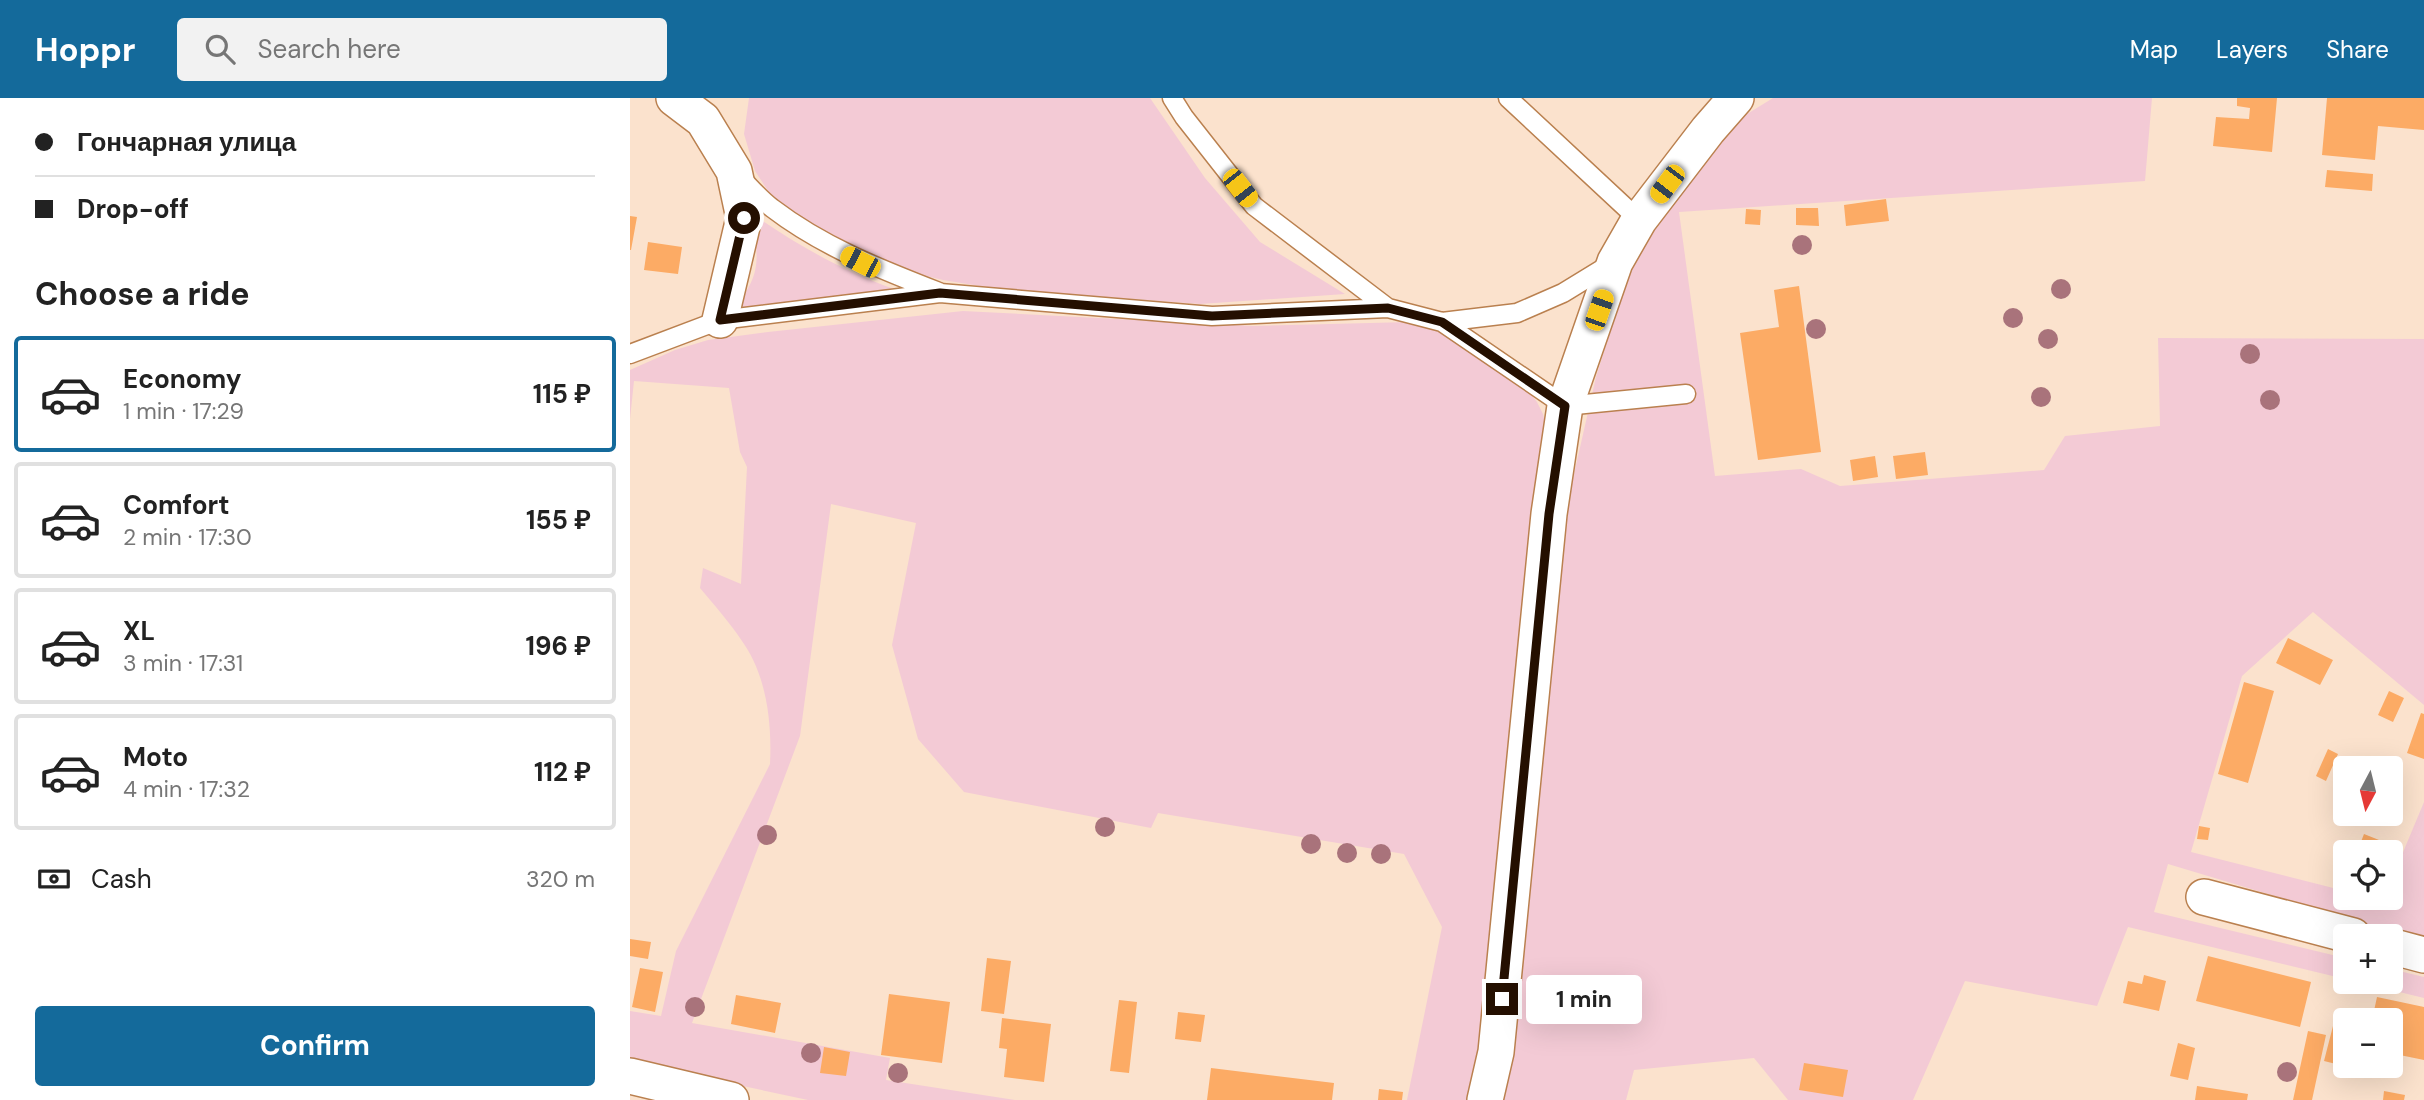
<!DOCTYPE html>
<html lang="en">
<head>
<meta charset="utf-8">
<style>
  :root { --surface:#fff; --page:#f2f2f2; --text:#222; --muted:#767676; --line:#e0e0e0; --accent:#146a9b }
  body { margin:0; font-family:"DM Sans",sans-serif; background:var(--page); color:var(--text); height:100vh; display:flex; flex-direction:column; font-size:26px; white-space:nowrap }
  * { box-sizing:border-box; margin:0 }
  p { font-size:23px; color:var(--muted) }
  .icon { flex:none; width:38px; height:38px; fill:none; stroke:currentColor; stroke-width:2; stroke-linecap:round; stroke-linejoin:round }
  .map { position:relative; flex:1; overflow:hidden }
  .side { display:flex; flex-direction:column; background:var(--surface); width:630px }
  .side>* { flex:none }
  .guide { display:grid; align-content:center; height:154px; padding:0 35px; background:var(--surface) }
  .needle { width:46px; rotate:187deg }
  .buttons { position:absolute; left:1703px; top:658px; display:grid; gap:14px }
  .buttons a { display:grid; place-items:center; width:70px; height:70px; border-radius:7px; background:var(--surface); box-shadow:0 7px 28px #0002; font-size:35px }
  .end { position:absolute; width:32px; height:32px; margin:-16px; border:9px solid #240f00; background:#fff; box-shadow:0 0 0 4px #fff }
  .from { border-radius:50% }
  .bubble { position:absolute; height:49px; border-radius:7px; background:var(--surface); box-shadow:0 7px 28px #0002; font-size:23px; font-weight:700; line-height:49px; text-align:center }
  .car { position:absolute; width:21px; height:42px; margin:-21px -10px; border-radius:9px; box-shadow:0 0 5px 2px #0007; background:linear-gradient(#f5c518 24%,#345 0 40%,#f5c518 0 76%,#345 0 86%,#f5c518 0) }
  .guide b { display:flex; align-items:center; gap:24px; height:66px; font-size:26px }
  .guide b+b { border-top:2px solid var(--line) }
  .guide i { width:18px; height:18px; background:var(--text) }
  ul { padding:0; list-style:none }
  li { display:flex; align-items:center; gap:21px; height:116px; margin:0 14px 10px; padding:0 21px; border:4px solid var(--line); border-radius:7px }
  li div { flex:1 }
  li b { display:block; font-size:26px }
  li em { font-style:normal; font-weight:700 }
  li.on { border-color:var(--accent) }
  li>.icon { width:63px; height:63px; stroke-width:1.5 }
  h2 { padding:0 35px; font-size:32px; line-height:84px }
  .pay { display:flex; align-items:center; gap:18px; height:77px; padding:0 35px; font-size:26px }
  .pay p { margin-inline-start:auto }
  .action { display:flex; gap:14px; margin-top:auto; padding:14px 35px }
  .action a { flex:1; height:80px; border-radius:7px; background:var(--accent); color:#fff; font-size:28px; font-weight:700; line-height:80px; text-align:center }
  header { display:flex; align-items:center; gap:42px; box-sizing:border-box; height:98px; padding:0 35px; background:var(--accent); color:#fff }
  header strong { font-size:33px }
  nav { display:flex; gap:38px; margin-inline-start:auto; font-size:24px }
  .search { width:490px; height:63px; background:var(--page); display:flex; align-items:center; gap:18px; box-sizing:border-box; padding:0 24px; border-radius:7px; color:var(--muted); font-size:26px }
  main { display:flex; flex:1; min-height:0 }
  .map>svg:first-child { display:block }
</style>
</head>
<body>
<header>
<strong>Hoppr</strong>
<div class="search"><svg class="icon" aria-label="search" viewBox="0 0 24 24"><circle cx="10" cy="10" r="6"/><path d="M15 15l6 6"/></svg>Search here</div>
<nav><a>Map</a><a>Layers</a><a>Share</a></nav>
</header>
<main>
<section class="side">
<div class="guide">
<b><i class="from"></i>Гончарная улица</b>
<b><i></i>Drop-off</b>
</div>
<h2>Choose a ride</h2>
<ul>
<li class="on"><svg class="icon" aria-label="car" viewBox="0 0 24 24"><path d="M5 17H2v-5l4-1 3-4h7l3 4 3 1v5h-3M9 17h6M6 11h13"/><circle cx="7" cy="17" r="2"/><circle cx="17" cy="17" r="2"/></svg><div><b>Economy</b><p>1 min · 17:29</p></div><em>115 ₽</em></li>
<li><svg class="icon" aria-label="car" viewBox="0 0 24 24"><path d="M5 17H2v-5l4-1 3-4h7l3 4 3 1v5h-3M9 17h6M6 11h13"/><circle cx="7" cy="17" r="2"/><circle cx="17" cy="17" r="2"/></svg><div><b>Comfort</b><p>2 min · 17:30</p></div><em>155 ₽</em></li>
<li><svg class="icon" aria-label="car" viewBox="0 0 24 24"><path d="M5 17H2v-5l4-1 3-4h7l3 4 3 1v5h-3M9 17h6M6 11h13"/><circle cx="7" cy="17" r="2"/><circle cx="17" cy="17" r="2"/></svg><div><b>XL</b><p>3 min · 17:31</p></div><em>196 ₽</em></li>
<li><svg class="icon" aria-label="car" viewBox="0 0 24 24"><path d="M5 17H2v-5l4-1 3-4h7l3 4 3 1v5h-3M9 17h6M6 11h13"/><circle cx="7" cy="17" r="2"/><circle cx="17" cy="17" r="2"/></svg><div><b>Moto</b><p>4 min · 17:32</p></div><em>112 ₽</em></li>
</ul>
<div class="pay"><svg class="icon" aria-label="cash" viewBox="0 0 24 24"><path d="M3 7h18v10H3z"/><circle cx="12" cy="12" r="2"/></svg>Cash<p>320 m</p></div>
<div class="action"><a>Confirm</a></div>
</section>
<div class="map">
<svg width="1794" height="1002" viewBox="0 0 1794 1002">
  <rect width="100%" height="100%" fill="#fbe2cd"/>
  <!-- green -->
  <path fill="#f3cad5" d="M119 0H520L575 80 630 144 715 196 570 206 368 191 313 182 267 171 176 129 146 105 125 73 114 36Z
    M1143 0H1522L1515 83 1049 114 1085 378 1171 371 1210 388 1414 372 1435 338 1530 328 1528 240 1794 241V607L1683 514 1612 578 1561 754 1715 793V800H1741L1752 803 1753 800H1760L1761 783 1794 704V843L1538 766 1524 814 1715 860V881L1498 829 1467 908 1335 883 1283 1002H1158L1124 960 1004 972 996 1002H870L934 420 966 279 996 183 1040 100 1109 21Z
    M121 115C167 147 211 172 264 191L98 217C132 179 130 163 121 115Z
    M333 213 623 228 780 224 825 238 895 289 907 304 913 316 916 330 857 919 840 1002H777L812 829 774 756 528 715 521 730 334 694 288 641 262 547 286 425 201 406 170 638 62 925 260 960 256 982 385 1002H178L0 964V913L31 918 46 853 140 666C142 626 137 580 114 546 101 526 85 508 70 490L73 470 111 486 117 369 110 354 99 290 4 283 0 321V272L45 252 78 242 138 234Z
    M1761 871 1794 879V900L1728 884H1760Z"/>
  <!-- building -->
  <path fill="#fcab65" d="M1607 0H1647L1642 54 1583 48 1586 19 1619 21 1620 10 1607 8Z
    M1697 0H1794V32L1748 28 1745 62 1692 57Z
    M1697 72 1743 76 1742 93 1695 89Z
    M1256 101 1259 123 1216 128 1214 107Z
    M1166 110H1188L1189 128 1166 127Z
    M1116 111 1131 112 1130 127 1115 126Z
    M0 118 7 119 1 152H0Z
    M18 144 52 149 48 176 14 172Z
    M1169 188 1191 354 1128 362 1110 235 1149 229 1144 192Z
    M1295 354 1298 377 1266 381 1263 358Z
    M1245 358 1248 379 1223 383 1220 362Z
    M1658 540 1703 562 1690 587 1646 565Z
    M1614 584 1644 593 1618 685 1588 676Z
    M1759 593 1774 600 1763 624 1748 617Z
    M1791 615 1794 616V661L1777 655Z
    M1698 651 1708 656 1696 683 1686 678Z
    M1569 728 1580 730 1578 742 1567 741Z
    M1734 736 1769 750 1761 770 1760 754H1727Z
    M0 841 21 844 18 861 0 858Z
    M1578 858 1681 884 1670 929 1566 903Z
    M357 860 381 863 374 916 351 913Z
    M10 870 33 874 25 914 2 909Z
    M1514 877 1536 883 1529 913 1493 905 1498 883 1512 886Z
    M259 896 320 904 312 965 251 957Z
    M106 897 151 905 145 935 101 926Z
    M1747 899 1794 909V962L1760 955V922H1742Z
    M489 902 507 904 499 975 480 973Z
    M548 914 575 917 571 944 545 941Z
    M372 920 421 926 414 984 374 979 377 951 369 950Z
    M1703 928 1715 932 1714 968 1694 963Z
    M1678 933 1696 937 1682 1002H1663Z
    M1548 945 1565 950 1558 982 1540 978Z
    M194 949 220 954 216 978 190 975Z
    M1174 965 1218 972 1213 999 1169 992Z
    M581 970 704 985 702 1002H577Z
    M1567 988 1618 996 1617 1002H1565Z
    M749 991 773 994 772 1002H748Z
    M1754 993 1775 997 1774 1002H1753Z"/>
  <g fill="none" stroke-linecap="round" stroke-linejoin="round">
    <!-- service casing -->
    <g stroke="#ba804f" stroke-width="21">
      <path id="service" d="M542 0 554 19 624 108 758 210
        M878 0 1009 122
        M111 80C121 90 131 102 142 110 193 149 250 171 309 194
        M812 224 935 308 1056 296
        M0 256 90 222 310 195 582 218 758 210 812 224 887 215 933 195 982 165"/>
    </g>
    <!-- minor casing -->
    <g stroke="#ba804f" stroke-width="38">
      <path id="minor" d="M44 0 73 22 104 73 114 120 90 222
        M1574 799 1723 838
        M1760 848 1794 857
        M0 978 101 1002
        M855 1002 866 954 919 416 935 308 985 164 1009 122 1078 32 1106 0"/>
    </g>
    <!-- service -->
    <use href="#service" stroke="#fff" stroke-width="18"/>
    <!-- minor -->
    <use href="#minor" stroke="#fff" stroke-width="35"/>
  </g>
  <!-- trees -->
  <g fill="#a9737b">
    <circle cx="1172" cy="147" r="10"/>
    <circle cx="1431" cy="191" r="10"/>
    <circle cx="1383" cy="220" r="10"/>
    <circle cx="1186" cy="231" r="10"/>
    <circle cx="1418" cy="241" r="10"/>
    <circle cx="1620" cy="256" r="10"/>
    <circle cx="1411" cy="299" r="10"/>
    <circle cx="1640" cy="302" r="10"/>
    <circle cx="475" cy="729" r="10"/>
    <circle cx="137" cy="737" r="10"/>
    <circle cx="681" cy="746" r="10"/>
    <circle cx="717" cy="755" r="10"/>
    <circle cx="751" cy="756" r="10"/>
    <circle cx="65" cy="909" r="10"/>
    <circle cx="181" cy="955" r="10"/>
    <circle cx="1657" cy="974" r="10"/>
    <circle cx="268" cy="975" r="10"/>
  </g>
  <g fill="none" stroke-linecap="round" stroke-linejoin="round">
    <!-- route -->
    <path stroke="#240f00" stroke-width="9" d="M114 120 90 222 310 195 582 218 758 210 812 224 935 308 919 416 872 901"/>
  </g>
</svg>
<div class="buttons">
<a><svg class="needle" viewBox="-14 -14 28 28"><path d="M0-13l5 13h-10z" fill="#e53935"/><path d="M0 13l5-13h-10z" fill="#767676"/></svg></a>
<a><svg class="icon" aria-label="locate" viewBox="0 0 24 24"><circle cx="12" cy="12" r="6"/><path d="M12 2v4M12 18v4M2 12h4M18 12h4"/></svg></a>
<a>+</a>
<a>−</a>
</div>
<i class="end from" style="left:114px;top:120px"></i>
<i class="end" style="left:872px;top:901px"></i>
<div class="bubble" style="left:896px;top:877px;width:116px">1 min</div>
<i class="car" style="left:1037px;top:86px;rotate:217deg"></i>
<i class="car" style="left:610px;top:90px;rotate:142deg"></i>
<i class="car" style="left:230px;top:164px;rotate:297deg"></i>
<i class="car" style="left:969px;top:212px;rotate:19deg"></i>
</div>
</main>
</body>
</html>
